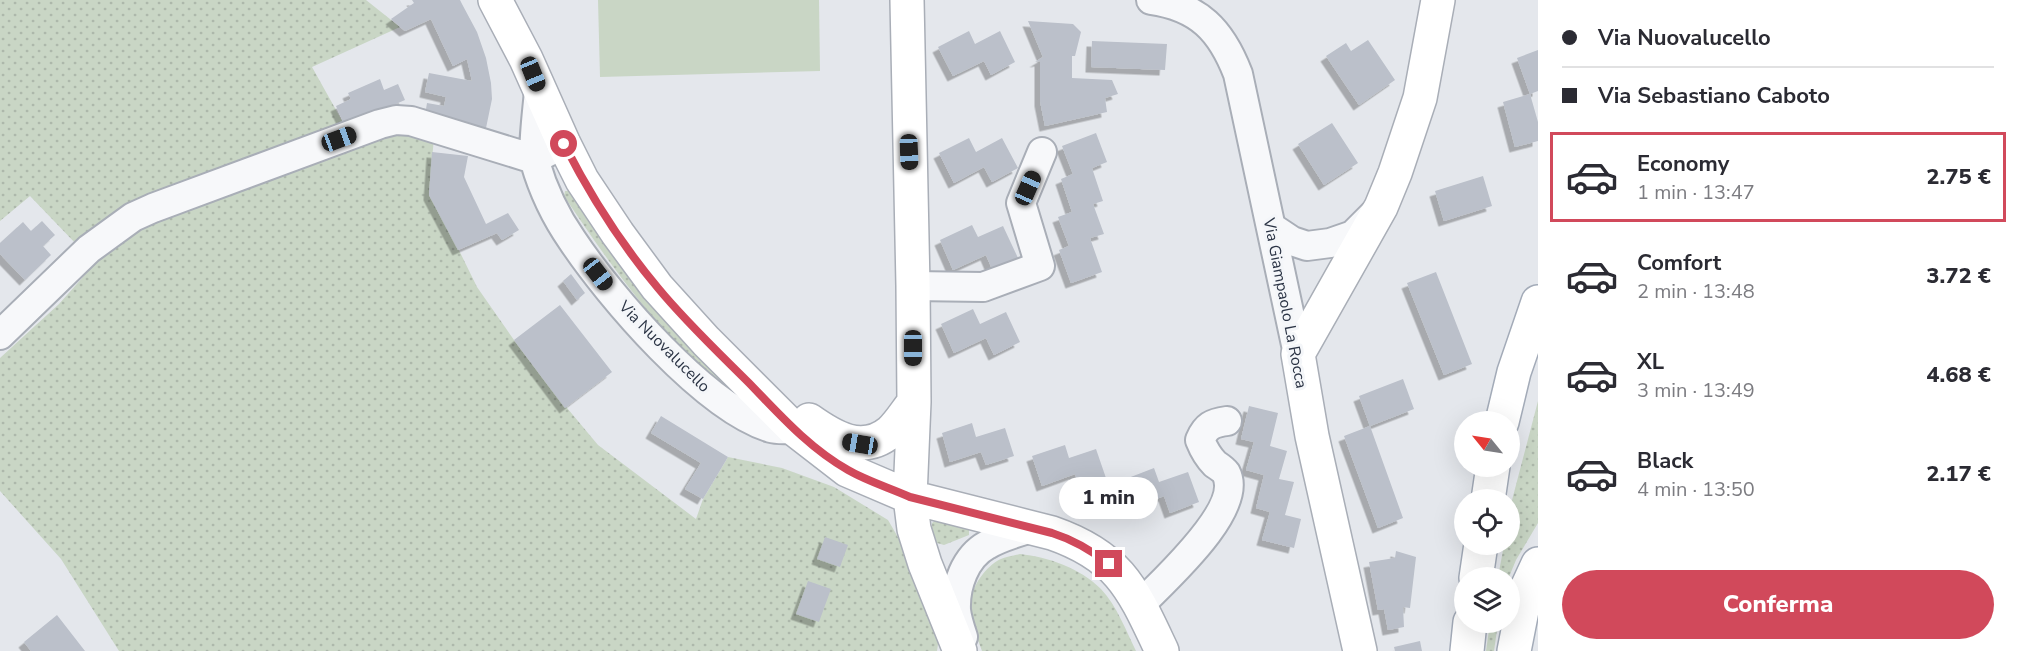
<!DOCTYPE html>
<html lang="it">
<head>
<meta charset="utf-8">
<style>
  :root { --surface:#fff; --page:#f7f7f7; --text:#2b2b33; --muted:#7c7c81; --line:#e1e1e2; --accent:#d1495b }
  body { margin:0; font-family:"Nunito Sans",sans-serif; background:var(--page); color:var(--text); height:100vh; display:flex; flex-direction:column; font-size:22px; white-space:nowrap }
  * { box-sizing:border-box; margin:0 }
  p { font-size:20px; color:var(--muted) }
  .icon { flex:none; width:33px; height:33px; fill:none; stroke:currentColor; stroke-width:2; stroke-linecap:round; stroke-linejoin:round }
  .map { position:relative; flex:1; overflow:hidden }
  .side { display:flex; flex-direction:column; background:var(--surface); width:480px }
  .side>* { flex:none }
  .guide { display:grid; align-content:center; height:132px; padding:0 24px; background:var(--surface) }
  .needle { width:39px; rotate:300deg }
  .tools { position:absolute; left:1454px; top:411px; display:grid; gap:12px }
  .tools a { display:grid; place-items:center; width:66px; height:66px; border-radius:50%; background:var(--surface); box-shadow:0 6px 24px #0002; font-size:30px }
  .end { position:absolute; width:27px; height:27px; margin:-14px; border:8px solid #d1495b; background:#fff; box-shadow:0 0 0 3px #fff }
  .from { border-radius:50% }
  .bubble { position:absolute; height:42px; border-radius:21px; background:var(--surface); box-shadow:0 6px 24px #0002; font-size:20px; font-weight:800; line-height:42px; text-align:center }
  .car { position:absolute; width:18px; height:36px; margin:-18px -9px; border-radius:8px; box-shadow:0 0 4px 2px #0007; background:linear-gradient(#222 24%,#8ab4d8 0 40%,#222 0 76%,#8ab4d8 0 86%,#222 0) }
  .guide b { display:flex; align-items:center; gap:21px; height:57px; font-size:22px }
  .guide b+b { border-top:2px solid var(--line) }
  .guide i { width:15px; height:15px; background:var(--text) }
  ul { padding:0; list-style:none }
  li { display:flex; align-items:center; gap:18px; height:90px; margin:0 12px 9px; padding:0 12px; border:3px solid transparent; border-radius:0px }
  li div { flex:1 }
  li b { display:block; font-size:22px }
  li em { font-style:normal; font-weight:800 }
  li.current { border-color:var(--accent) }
  li>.icon { width:54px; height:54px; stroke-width:1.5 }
  .action { display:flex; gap:12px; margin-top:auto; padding:12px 24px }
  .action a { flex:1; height:69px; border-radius:36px; background:var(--accent); color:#fff; font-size:24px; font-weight:800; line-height:69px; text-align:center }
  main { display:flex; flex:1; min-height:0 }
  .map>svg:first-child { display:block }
</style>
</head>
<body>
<main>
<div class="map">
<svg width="1538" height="651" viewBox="0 0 1538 651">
  <defs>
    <pattern id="grass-dots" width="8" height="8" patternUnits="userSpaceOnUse" patternTransform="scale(1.5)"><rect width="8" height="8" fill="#c9d6c5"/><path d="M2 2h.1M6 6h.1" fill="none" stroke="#adb8ab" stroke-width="1.8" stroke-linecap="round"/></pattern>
    <filter id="shadow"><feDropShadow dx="-5.5" dy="5.5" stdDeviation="0" flood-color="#0004"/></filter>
  </defs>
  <rect width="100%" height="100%" fill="#e4e7ec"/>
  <!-- grass -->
  <path fill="url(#grass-dots)" d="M0 0H366L400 27 312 67 345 126 78 246 30 196 0 221Z
    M399 131 434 137 429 195 453 238 477 287 514 340 547 384 598 445 696 519 703 499 728 457 782 468 834 487 888 520 906 551 940 631 937 651H119L61 559 0 491V358L59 304 100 258 124 238 161 219Z
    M565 191H570L611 254 644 295 745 399 741 405C720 385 698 366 678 345 634 299 599 248 564 196Z
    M1538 401V523L1516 560 1509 577H1498L1504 545 1509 544V515L1511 504Z
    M937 519 969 528V535L944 545 937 543 932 529V523Z
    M1020 554C1048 557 1080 568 1101 589 1117 606 1126 631 1136 651H982C977 637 969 620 970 605 971 588 983 570 997 561 1003 557 1013 556 1020 554Z
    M1490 623H1498L1494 651H1486Z"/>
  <!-- garden -->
  <path fill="#c9d6c5" d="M598 0H819L820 71 600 77Z"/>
  <!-- building -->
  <path fill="#bbc0ca" filter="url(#shadow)" d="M412 0H460L462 4 477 32 486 58 491 83 492 99 486 128 425 115 427 103 444 106 446 97 425 92 429 73 472 81 467 59 453 66 431 19 405 31 391 19 414 3Z
    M1028 21 1073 24 1081 32 1075 56H1072V78L1112 80 1118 94 1105 98 1107 112 1045 126 1040 101V61L1035 62 1043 57Z
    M969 31 975 44 1000 31 1015 62 991 75 984 61 953 76 938 47Z
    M1368 40 1395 80 1359 105 1326 56 1346 43 1351 51Z
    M1092 41 1167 44 1165 70 1091 67Z
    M1538 50V91L1530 94 1538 122V141L1515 147 1503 102 1530 94 1517 58Z
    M380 79 384 90 398 84 405 100 345 126 336 106 351 99 348 93Z
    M1332 123 1358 163 1324 185 1298 144Z
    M1096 133 1107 162 1092 168 1103 201 1093 204 1104 234 1090 238 1102 272 1071 283 1059 250 1069 246 1058 217 1072 212 1061 179 1073 174 1062 146Z
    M969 138 976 152 1002 138 1018 168 992 182 984 167 954 183 939 153Z
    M432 152 468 156 464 177 486 224 508 213 519 230 502 240 497 233 458 250 429 195Z
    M1483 176 1492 206 1444 221 1435 191Z
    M42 221 55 235 43 246 51 255 25 280 0 254V243L23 222 31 231Z
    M972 225 978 237 1003 226 1018 258 992 269 986 255 953 270 940 240Z
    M1436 272 1472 364 1444 375 1407 283Z
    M571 274 585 293 577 300 563 281Z
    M560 305 612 372 565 408 514 340Z
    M973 309 980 324 1006 312 1020 342 994 355 986 338 954 353 941 324Z
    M1403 379 1414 409 1370 426 1359 396Z
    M1249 406 1278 413 1270 446 1287 451 1279 479 1294 482 1285 515 1301 519 1294 548 1262 540 1270 512 1256 508 1264 475 1246 470 1254 442 1241 439Z
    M661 416 728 457 703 499 685 489 701 463 651 433Z
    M972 423 976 437 1005 428 1014 456 986 465 981 452 950 462 942 433Z
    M1370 426 1403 518 1378 528 1344 436Z
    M1065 445 1069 458 1096 449 1107 481 1081 490 1075 474 1042 486 1032 456Z
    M1154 468 1159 482 1188 472 1199 502 1170 513 1164 496 1133 508 1123 480Z
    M825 537 848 545 840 567 817 559Z
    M1396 551 1416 557 1410 608 1403 607 1404 627 1388 630 1384 609 1378 610 1369 562 1395 558Z
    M808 581 831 589 819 622 796 614Z
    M57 615 85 651H31L24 642Z
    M1420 641 1422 651H1395L1394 647Z"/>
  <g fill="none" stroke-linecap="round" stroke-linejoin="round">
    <!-- street casing -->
    <g stroke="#a9aeb7" stroke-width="32">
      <path id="street" d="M1151 0C1199 7 1221 30 1238 74L1298 354
        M539 90C538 106 532 149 535 162 543 190 556 217 572 240 610 297 705 408 771 428 778 430 787 429 794 429
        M1271 227 1292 241 1307 246 1330 243 1353 235 1374 214
        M913 286 983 287 1040 266 1021 203 1042 152
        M0 335 89 249 133 217 153 208 380 124 396 120 411 121 534 159 564 144
        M1141 604C1163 581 1245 509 1226 473 1224 470 1218 466 1215 464 1208 457 1204 450 1200 440 1206 426 1212 423 1227 421
        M963 637C960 628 957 619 956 610 955 586 965 557 987 545 1000 537 1016 533 1031 528"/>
    </g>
    <!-- secondary casing -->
    <g stroke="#a9aeb7" stroke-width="36">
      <path id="secondary" d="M495 0 526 59 564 144 582 180 618 234 657 287 706 341 794 429 847 470 910 497 1052 533C1121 557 1133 590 1162 651
        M907 0 913 286 914 402 910 497 914 529 925 564 960 651
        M809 420C833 437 862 455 890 432 899 424 906 412 914 402
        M1360 651 1312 436 1298 354 1381 207 1395 173 1420 98 1438 0"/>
    </g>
    <!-- primary casing -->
    <g stroke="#a3abb8" stroke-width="36">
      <path id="primary" d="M1502 422 1514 372 1538 302
        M1488 500 1493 466
        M1476 578 1481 544
        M1467 651 1470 622
        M1514 651 1526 590 1538 564"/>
    </g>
    <!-- street -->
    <use href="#street" stroke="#f7f8fa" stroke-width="28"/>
    <!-- secondary -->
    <use href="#secondary" stroke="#fff" stroke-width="33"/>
    <!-- primary -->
    <use href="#primary" stroke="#fff" stroke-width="33"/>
  </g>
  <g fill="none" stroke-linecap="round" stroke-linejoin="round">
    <!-- route -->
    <path stroke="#d1495b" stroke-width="8" d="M564 144C590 195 621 244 658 288 686 322 718 352 749 383 779 414 809 448 848 470 867 481 890 488 910 497L1052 533C1074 540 1091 550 1109 564"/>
  </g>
  <g text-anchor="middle" stroke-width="6" stroke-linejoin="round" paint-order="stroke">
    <!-- street labels -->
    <g font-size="16" fill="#2b3445" stroke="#f4f6f9">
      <text transform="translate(1286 303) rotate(79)" y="6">Via Giampaolo La Rocca</text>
      <text transform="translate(665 346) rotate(45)" y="6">Via Nuovalucello</text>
    </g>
  </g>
</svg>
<div class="tools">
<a><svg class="needle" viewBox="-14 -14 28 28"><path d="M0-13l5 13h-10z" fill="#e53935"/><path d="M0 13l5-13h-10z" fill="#7c7c81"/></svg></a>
<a><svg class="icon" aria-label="locate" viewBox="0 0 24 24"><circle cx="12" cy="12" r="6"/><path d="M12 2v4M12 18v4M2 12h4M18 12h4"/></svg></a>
<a><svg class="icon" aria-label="layers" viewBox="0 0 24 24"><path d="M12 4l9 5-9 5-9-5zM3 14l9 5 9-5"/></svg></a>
</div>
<i class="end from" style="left:564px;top:144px"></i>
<i class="end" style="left:1109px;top:564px"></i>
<div class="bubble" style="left:1059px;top:477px;width:99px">1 min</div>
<i class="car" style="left:533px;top:74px;rotate:158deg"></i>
<i class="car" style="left:339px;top:139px;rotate:70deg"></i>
<i class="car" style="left:909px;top:152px;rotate:178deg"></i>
<i class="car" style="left:1028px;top:188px;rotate:24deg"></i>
<i class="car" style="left:598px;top:274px;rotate:142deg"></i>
<i class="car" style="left:913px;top:348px;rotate:180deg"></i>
<i class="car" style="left:860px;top:444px;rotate:280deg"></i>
</div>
<section class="side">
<div class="guide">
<b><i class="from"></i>Via Nuovalucello</b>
<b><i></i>Via Sebastiano Caboto</b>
</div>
<ul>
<li class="current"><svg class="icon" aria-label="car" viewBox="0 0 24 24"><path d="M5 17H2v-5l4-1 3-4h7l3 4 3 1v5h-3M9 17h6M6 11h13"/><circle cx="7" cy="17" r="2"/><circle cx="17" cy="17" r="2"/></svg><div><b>Economy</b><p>1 min · 13:47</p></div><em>2.75 €</em></li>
<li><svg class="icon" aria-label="car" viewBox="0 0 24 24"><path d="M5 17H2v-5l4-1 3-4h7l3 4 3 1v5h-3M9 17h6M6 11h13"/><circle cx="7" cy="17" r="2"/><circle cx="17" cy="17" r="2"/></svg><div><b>Comfort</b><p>2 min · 13:48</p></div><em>3.72 €</em></li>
<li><svg class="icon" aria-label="car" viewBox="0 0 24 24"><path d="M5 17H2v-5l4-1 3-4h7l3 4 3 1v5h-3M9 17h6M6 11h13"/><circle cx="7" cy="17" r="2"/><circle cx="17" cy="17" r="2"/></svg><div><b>XL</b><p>3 min · 13:49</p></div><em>4.68 €</em></li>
<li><svg class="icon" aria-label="car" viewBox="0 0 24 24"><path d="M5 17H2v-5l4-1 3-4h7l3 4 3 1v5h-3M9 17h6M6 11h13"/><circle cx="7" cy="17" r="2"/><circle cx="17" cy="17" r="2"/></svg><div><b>Black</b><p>4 min · 13:50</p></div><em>2.17 €</em></li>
</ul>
<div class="action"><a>Conferma</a></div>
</section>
</main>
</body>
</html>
